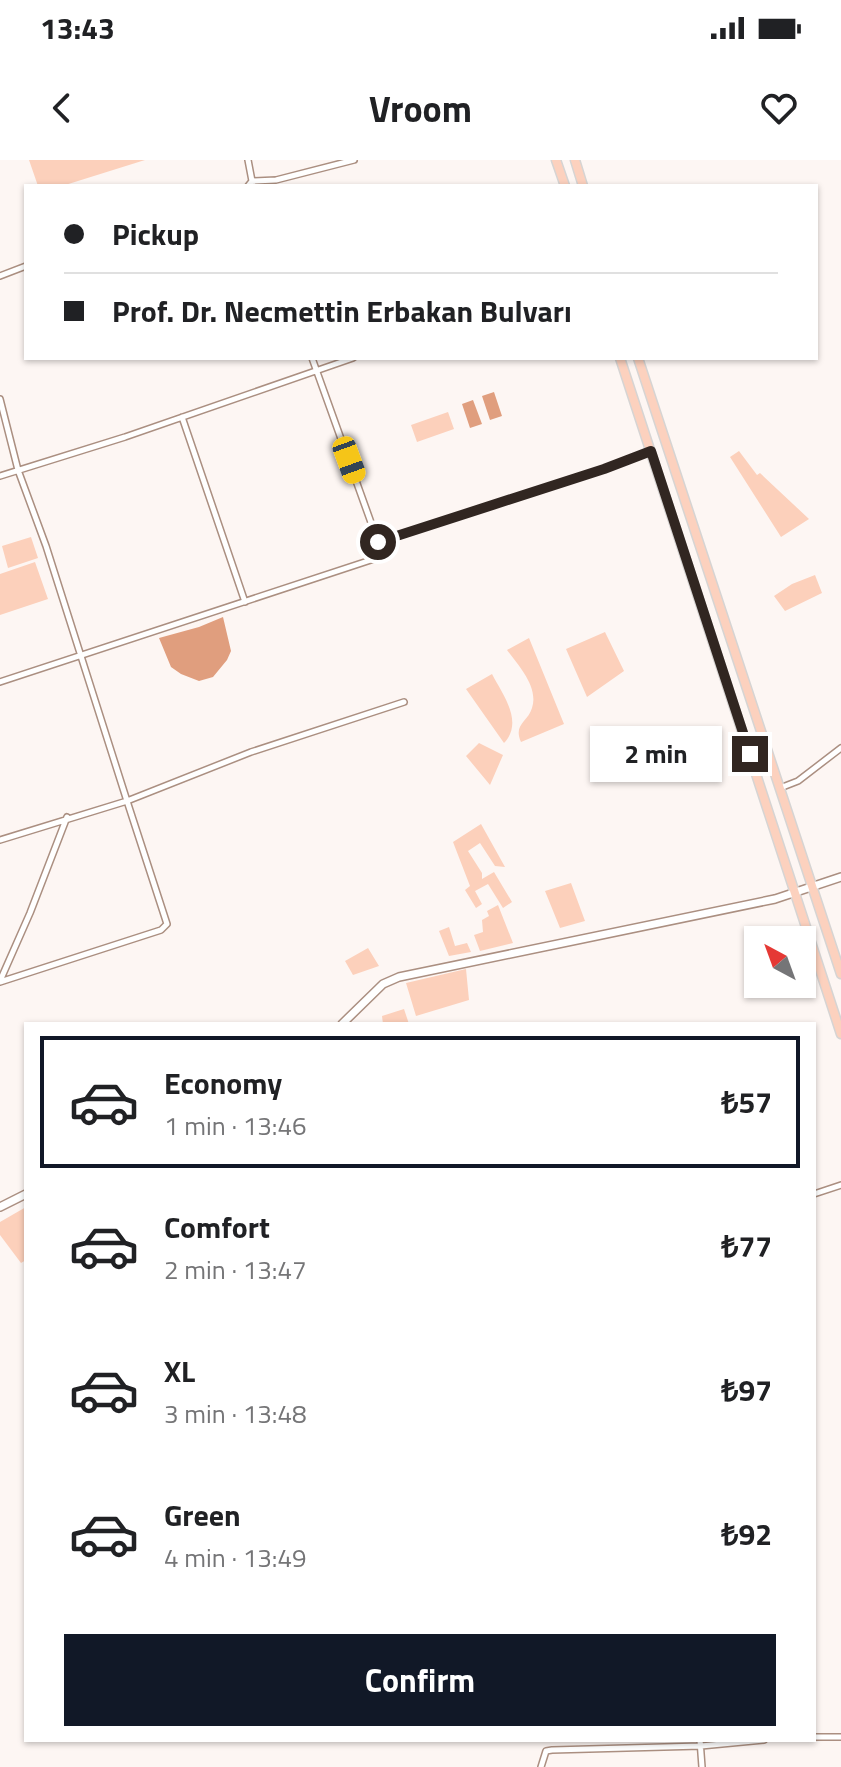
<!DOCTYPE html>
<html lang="en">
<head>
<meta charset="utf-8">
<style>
  :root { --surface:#fff; --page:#f2f2f2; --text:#202124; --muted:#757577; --line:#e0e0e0; --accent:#111827 }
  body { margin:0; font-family:"Titillium Web",sans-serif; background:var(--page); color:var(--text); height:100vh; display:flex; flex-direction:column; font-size:30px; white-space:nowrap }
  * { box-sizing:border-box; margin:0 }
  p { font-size:26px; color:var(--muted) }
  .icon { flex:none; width:44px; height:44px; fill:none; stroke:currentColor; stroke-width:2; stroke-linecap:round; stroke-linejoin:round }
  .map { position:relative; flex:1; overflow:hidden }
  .drawer { position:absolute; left:24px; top:862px; width:792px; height:720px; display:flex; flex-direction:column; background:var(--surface); border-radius:0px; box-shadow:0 2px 6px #0004 }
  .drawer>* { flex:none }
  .top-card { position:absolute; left:24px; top:24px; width:794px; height:176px; border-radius:0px; box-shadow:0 2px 6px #0004; display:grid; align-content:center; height:176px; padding:0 40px; background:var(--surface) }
  .needle { width:52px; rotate:319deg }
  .buttons { position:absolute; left:744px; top:766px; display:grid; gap:16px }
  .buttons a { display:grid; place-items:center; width:72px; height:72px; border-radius:0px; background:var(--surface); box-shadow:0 2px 6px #0004; font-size:40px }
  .end { position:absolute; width:36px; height:36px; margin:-18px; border:10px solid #312621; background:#fff; box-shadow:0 0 0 4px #fff }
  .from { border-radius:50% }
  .bubble { position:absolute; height:56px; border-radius:0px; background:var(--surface); box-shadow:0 2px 6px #0004; font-size:26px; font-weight:700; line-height:56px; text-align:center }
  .car { position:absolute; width:24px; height:48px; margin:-24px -12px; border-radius:10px; box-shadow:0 0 6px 2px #0007; background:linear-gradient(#f5c518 24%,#345 0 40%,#f5c518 0 76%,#345 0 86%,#f5c518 0) }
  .top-card b { display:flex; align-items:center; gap:28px; height:76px; font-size:30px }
  .top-card b+b { border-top:2px solid var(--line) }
  .top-card i { width:20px; height:20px; background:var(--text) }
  ul { padding:14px 0 0; list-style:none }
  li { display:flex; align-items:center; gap:24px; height:132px; margin:0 16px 12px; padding:0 24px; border:4px solid transparent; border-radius:0px }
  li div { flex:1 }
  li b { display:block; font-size:30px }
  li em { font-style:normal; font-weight:700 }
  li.current { border-color:var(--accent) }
  li>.icon { width:72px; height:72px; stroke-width:1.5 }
  .button { display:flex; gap:16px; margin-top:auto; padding:16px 40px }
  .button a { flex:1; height:92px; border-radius:0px; background:var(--accent); color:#fff; font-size:32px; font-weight:700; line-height:92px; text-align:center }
  .status { display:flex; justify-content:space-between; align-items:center; height:56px; padding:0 40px; background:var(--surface); direction:ltr }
  .status svg { height:22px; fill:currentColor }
  header { display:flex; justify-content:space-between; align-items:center; height:104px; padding:0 40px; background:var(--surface); font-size:36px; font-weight:700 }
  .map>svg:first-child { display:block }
</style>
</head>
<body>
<div class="status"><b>13:43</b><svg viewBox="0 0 49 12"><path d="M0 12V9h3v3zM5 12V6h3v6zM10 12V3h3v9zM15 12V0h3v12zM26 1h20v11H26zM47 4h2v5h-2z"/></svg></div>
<header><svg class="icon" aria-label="back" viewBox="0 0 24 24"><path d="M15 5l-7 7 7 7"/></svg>Vroom<svg class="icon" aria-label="heart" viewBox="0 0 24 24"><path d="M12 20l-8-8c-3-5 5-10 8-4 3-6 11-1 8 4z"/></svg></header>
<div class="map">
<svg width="841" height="1607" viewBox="0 0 841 1607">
  <rect width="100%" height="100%" fill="#fdf6f3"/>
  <!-- green -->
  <path fill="#fcd0bb" d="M29 0H145L62 26H38Z
    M448 252 454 269 417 282 411 265Z
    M739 291 757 315 760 313 809 359 781 377 730 297Z
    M31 377 38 398 8 408 2 386Z
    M35 402 48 439 0 455V414Z
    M815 415 822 433 785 451 774 436 792 424Z
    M605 472 624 511 587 537 566 489Z
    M529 478 564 564 521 582C513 564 528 562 532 548 539 527 518 505 507 490Z
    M492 514C503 535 524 562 504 583L466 529Z
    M479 583 503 595 490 625 466 596Z
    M481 664 505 707 495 706 480 683 468 691 482 713V719L494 712 512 742 503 748 488 724 475 731 482 744 476 748 465 730 470 726 453 682Z
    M571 723 585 761 560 768 545 731Z
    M498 745 513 783 480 791 474 775 483 772 482 760 489 756 487 751Z
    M449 767 455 786 467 783 471 792 449 796 439 771Z
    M368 788 379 806 353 815 345 801Z
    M466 809 469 840 416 856 406 823Z
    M404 849 409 864H383L382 856Z
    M26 1047V1100L21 1103 0 1075V1062Z"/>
  <!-- water -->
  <path fill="#e09e7e" d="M494 232 502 256 490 260 482 236Z
    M473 240 482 264 470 268 462 244Z
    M223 457 231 491 227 500 213 517 199 521 181 514 171 507 159 478 199 467Z"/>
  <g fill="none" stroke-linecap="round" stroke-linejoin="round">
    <!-- street casing -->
    <g stroke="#ab8f81" stroke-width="8">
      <path id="street" d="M248 26 252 21 248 0
        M253 26 252 21 276 20 354 0
        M0 116 26 106
        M312 198 378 382 604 309 650 291
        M0 239 18 310 46 386 127 641 251 592 404 542
        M182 257 245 442
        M0 316 125 277 353 198
        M0 522 380 397
        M780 628 798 621 841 588
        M0 680 127 641 167 764 161 770 0 822
        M0 821 30 753 67 657
        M814 1034 841 1025
        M814 1577H841
        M700 1580 702 1607
        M541 1607 546 1591 552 1590 701 1586 764 1580"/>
    </g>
    <!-- secondary casing -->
    <g stroke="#ab8f81" stroke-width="10">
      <path id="secondary" d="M342 864 383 824 399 817 775 739 841 717
        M0 1047 26 1034"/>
    </g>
    <!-- primary casing -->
    <g stroke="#d6d4d3" stroke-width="11">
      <path id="primary" d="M556 0 565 26
        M575 0 583 26
        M620 198 841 874
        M638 198 841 814"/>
    </g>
    <!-- street -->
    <use href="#street" stroke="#fff" stroke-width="5"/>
    <!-- secondary -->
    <use href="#secondary" stroke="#fff" stroke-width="7"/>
    <!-- primary -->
    <use href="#primary" stroke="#fcd1be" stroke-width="8"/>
  </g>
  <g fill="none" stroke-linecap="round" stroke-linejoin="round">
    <!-- route -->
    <path stroke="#312621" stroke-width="10" d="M378 382 604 309 651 291 750 594"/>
  </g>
</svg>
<div class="buttons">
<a><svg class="needle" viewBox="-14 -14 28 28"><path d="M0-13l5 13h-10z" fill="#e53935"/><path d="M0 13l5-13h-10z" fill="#757577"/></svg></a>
</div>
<i class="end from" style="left:378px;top:382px"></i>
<i class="end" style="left:750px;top:594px"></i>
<div class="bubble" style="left:590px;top:566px;width:132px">2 min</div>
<i class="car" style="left:349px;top:300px;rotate:160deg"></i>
<div class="top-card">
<b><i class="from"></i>Pickup</b>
<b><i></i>Prof. Dr. Necmettin Erbakan Bulvarı</b>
</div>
<section class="drawer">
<ul>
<li class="current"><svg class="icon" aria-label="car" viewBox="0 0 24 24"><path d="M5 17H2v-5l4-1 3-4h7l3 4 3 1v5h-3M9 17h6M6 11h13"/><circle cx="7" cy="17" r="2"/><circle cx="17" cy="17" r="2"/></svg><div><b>Economy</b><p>1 min · 13:46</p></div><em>₺57</em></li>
<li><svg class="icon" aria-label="car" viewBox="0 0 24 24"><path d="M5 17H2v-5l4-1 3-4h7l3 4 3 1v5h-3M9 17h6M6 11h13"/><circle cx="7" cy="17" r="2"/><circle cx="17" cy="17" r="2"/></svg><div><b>Comfort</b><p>2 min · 13:47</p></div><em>₺77</em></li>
<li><svg class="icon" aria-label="car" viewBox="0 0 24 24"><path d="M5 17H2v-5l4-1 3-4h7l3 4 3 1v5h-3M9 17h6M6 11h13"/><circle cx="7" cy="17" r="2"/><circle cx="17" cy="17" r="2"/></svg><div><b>XL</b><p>3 min · 13:48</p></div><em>₺97</em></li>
<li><svg class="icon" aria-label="car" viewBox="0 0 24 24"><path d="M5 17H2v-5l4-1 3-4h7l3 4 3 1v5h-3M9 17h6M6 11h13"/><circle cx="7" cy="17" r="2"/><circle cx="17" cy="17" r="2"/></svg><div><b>Green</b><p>4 min · 13:49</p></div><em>₺92</em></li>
</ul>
<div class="button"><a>Confirm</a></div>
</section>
</div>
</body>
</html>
